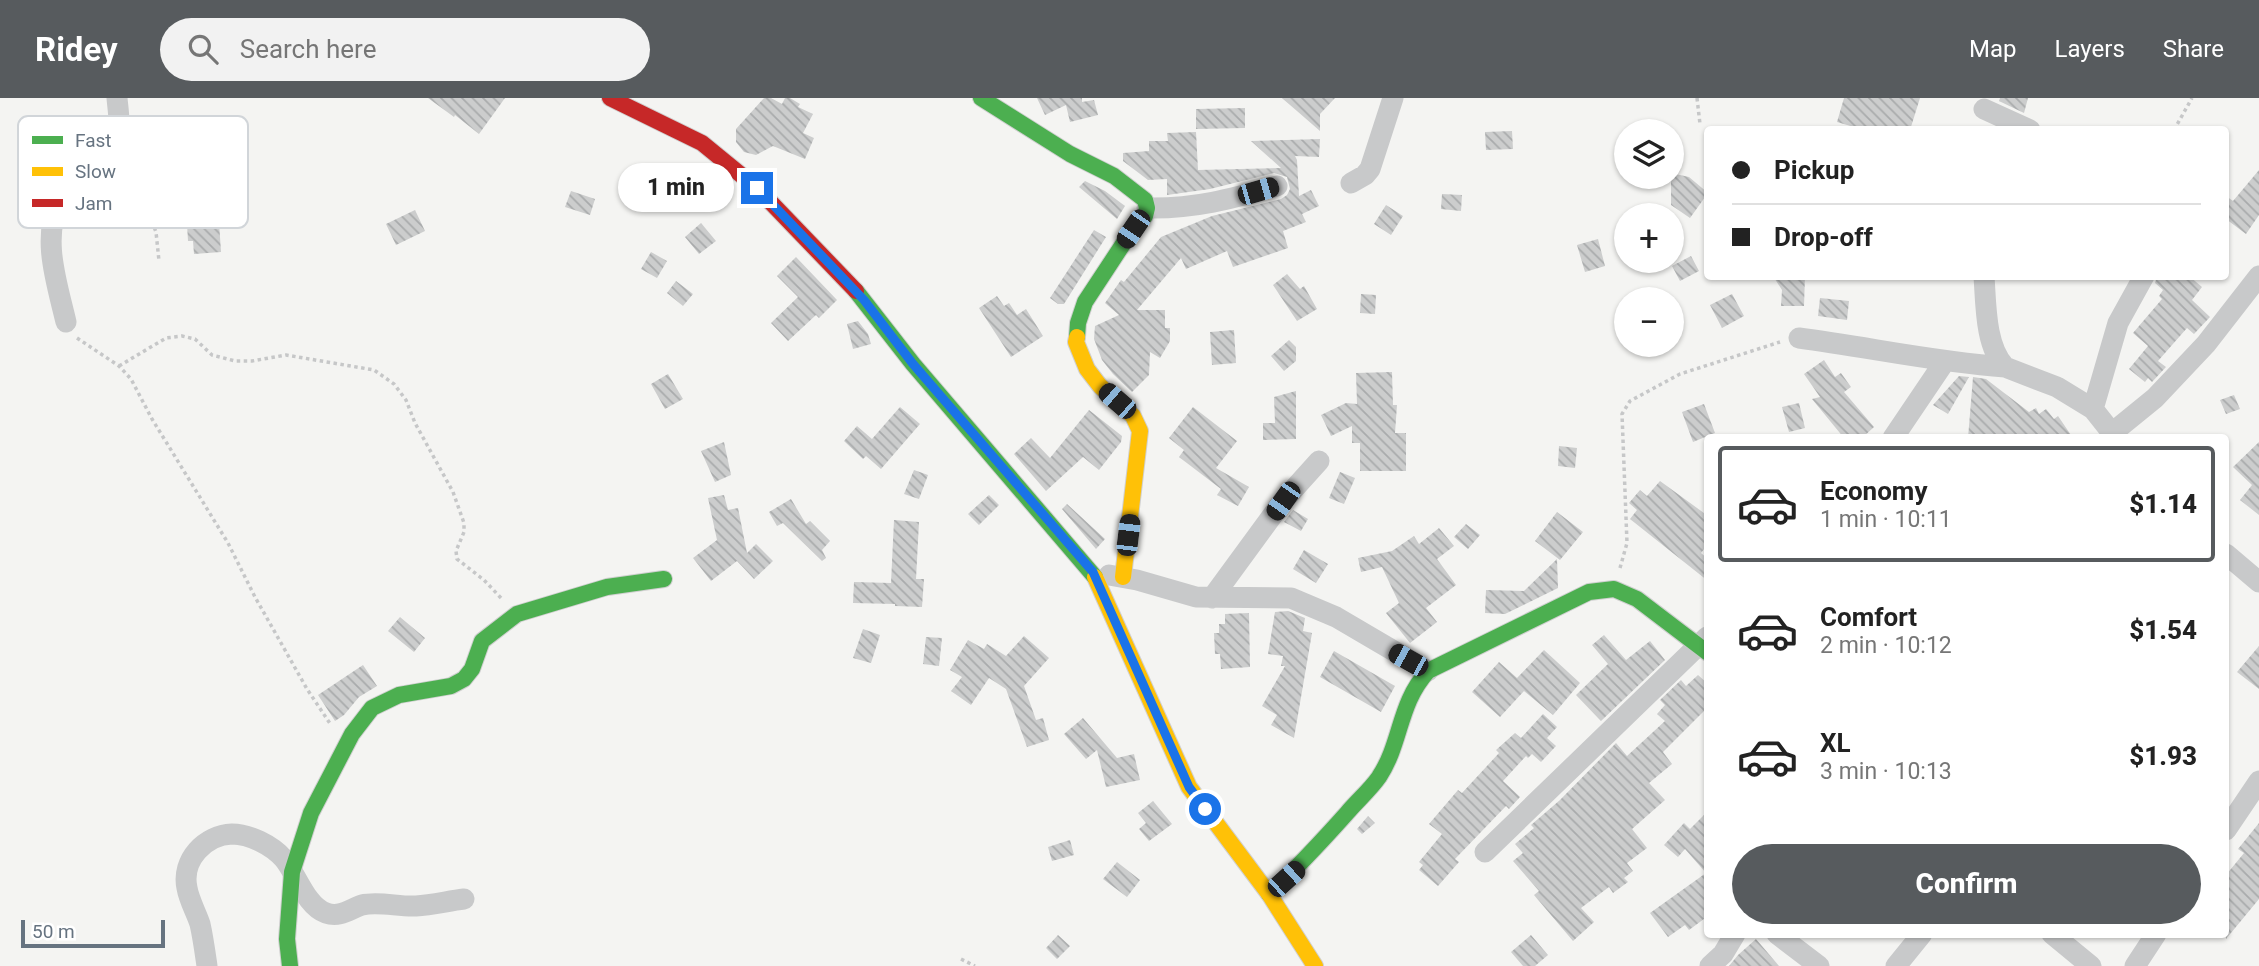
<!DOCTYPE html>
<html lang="en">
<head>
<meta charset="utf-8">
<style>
  :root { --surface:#fff; --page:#f2f2f2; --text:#222; --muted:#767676; --line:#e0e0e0; --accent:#575b5e }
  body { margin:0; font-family:Roboto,sans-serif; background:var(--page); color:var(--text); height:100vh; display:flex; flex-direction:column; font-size:26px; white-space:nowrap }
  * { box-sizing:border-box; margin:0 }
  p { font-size:23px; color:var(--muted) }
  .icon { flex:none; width:38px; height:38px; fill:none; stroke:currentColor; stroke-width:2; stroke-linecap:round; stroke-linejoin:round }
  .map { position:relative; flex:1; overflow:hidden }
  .details { position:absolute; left:1704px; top:336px; width:525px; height:504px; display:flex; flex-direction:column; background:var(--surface); border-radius:7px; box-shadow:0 2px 5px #0004 }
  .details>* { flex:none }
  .banner { position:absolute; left:1704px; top:28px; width:525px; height:154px; border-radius:7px; box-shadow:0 2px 5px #0004; display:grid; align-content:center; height:154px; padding:0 28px; background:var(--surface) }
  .buttons { position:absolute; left:1614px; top:21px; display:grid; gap:14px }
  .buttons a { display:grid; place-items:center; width:70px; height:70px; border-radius:50%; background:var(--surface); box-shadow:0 2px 5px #0004; font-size:35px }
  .scale { position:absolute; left:21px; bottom:18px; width:144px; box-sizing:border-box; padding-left:7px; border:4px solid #667380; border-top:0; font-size:19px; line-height:24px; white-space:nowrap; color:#667380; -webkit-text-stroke:5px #fff; paint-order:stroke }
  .end { position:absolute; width:32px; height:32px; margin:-16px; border:9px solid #1a73e8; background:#fff; box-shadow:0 0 0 4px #fff }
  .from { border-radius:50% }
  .bubble { position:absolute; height:49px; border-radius:24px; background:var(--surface); box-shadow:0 2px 5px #0004; font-size:23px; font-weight:800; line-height:49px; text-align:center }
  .car { position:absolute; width:21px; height:42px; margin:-21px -10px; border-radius:9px; box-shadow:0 0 5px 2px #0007; background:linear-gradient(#222 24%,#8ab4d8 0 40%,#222 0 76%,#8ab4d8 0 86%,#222 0) }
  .banner b { display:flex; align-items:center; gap:24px; height:66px; font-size:26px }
  .banner b+b { border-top:2px solid var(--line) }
  .banner i { width:18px; height:18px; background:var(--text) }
  ul { padding:12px 0 0; list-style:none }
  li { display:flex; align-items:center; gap:21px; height:116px; margin:0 14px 10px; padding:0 14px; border:4px solid transparent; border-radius:7px }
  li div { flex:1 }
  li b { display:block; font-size:26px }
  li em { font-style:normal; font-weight:800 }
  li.current { border-color:var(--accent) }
  li>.icon { width:63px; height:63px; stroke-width:1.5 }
  .button { display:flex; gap:14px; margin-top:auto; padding:14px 28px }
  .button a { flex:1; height:80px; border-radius:42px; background:var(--accent); color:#fff; font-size:28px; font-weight:800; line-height:80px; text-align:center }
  header { display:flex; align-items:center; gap:42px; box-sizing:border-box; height:98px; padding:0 35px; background:var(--accent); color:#fff }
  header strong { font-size:33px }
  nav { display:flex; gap:38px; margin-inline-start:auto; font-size:24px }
  .search { width:490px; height:63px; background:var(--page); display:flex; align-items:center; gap:18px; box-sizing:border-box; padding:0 24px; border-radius:38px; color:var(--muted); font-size:26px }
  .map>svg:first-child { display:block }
</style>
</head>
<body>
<header>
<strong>Ridey</strong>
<div class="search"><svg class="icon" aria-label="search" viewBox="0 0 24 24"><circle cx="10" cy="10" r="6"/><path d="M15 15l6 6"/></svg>Search here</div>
<nav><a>Map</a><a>Layers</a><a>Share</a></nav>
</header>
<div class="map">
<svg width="2259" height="868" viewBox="0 0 2259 868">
  <defs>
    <pattern id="building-back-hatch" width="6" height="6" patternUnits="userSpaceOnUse" patternTransform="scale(1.75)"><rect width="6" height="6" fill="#cccdcd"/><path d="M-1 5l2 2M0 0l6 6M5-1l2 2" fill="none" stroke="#a9abac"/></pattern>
  </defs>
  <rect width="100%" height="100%" fill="#f4f4f2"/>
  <!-- building -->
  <path fill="url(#building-back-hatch)" d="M428 0H505L479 36 455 17 454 19Z
    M764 0H771L782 6 785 0H790L800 6 798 9 813 16 803 35 814 40 805 61 773 48 756 57 744 54 736 44V31Z
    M1037 0H1082V4L1094 2 1098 17 1070 24 1066 7 1045 17Z
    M1282 0H1335L1320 16V33Z
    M1844 0H1920L1910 32H1864L1837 24Z
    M2000 0H2028L2024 15 1999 3Z
    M1245 10V30L1196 31V11Z
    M1512 33 1513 51 1486 52 1485 34Z
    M1196 34 1198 72 1281 70 1251 43 1320 41 1319 59 1295 58 1297 62 1299 98 1311 92 1319 108 1302 116 1306 124 1283 133 1288 150 1233 169 1227 153 1186 171 1181 160 1137 212H1165V230H1170V243L1160 260 1150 254 1149 277 1132 294 1113 276 1102 262 1094 241 1095 228 1119 217 1105 205 1121 182 1124 184 1161 139 1212 118 1281 101 1287 97 1290 91 1287 79 1274 75 1210 91 1167 97V81L1148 82 1123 63V55L1149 53V43H1168L1167 35Z
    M2259 72V117L2246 136 2226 121V98L2233 103Z
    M1671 75 1689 79 1708 95 1690 120 1671 107Z
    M1085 83 1105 93 1125 108 1117 121 1079 89Z
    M571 93 595 101 590 117 565 109Z
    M1442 96 1462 97 1461 113 1441 111Z
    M1386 107 1403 118 1391 137 1374 126Z
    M415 112 425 133 396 147 386 126Z
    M219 124 221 154 194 156 193 143H188L187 126Z
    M701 125 716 143 699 156 685 139Z
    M1094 132 1106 139 1064 206H1058L1050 200Z
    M1598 141 1605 168 1585 174 1577 147Z
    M651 154 667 163 657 180 641 171Z
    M1691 158 1699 173 1680 183 1672 168Z
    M796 159 837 202 819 220 816 217 788 243 771 225 798 199 777 178Z
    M1287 176 1300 191 1304 188 1317 211 1297 223 1273 187Z
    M1773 178H1805L1804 208H1781L1782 192Z
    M2157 178H2189L2202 189 2192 202 2210 219 2194 236 2187 230 2158 263 2166 269 2152 284 2148 280 2145 284 2129 271 2148 248 2133 235 2162 201 2159 198 2163 192 2155 185Z
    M676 183 693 196 683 208 667 195Z
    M1361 196 1376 197 1375 216 1360 215Z
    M1732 196 1744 218 1722 230 1710 207Z
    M997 198 1004 208 1009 205 1017 217 1026 211 1043 238 1011 259 979 210Z
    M1820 200 1849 203 1847 222 1818 218Z
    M858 223 868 236 871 246 853 251 847 226Z
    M1234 232 1236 265 1212 267 1210 234Z
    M1289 242 1296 249V263L1284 273 1271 258Z
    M1824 262 1835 279 1841 275 1851 289 1844 294 1874 329 1862 340H1844L1812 301 1820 299 1804 276Z
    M1392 274 1393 307H1397L1395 335H1406V373H1360V345H1352V328L1331 338 1321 317 1346 305 1357 306 1356 275Z
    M668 276 683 301 665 311 651 286Z
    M1959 278 1969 279 1948 316 1933 307Z
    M1973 279 1986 281 2029 314 2036 310 2039 316 2046 311 2054 321 2058 318 2073 340H1968Z
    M1296 293V341L1263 342V325H1275L1274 299Z
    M2234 297 2240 311 2226 316 2220 302Z
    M1799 305 1805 330 1789 334 1782 309Z
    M1704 306 1715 335 1693 344 1682 314Z
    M900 309 920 326 881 371 866 358 863 361 844 343 857 328 872 341Z
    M1193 309 1237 343 1216 370 1249 389 1238 408 1217 397 1221 391 1179 359 1184 352 1169 340Z
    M1089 312 1122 338 1121 344 1099 372 1083 359 1046 393 1014 356 1031 340 1050 360Z
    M724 344 731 377 715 384 701 353Z
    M2259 344V417L2240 402 2252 387 2233 369Z
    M1559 348 1577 350 1575 370 1558 368Z
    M914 372 928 377 919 401 904 396Z
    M1340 374 1355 380 1344 406 1329 400Z
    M1660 383 1708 418V446L1701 455 1708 461V483L1630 421 1637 412 1629 405 1640 392 1647 398Z
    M724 397 728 412 738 410 747 455 756 446 773 463 754 481 737 463 711 483 693 460 717 442 708 400Z
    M989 397 999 407 979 427 968 416Z
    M791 401 806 426 810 423 830 443 822 452 826 460 822 463 783 425 777 428 769 414Z
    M1067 406 1105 441 1096 451 1062 411Z
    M1293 412 1308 421 1301 433 1284 424Z
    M1557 414 1583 434 1560 462 1535 443Z
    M894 422 919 424 916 481H924L922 509 895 508V506L853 505 854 484 891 485Z
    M1466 426 1480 437 1468 451 1454 439Z
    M1439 430 1454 448 1437 461 1456 487 1426 510 1437 524 1410 545 1386 515 1399 505 1382 469 1361 474 1358 460 1392 453 1414 438 1419 446Z
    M1304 452 1328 466 1316 485 1293 471Z
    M1557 461 1558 490 1505 516 1485 515 1486 492 1524 493Z
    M1288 513 1305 520 1303 533 1312 535 1294 640 1271 627 1277 617 1262 608 1285 568H1281L1283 558 1268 556 1275 514Z
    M1249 515 1250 569 1221 571 1220 556H1215L1214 535H1219V526H1225V516Z
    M400 519 425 540 414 554 388 533Z
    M863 531 880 537 871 565 853 560Z
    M1604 537 1626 562 1650 543 1665 562 1601 623 1576 597 1608 566 1592 547Z
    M1024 538 1049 560 1024 588 1036 622 1043 620 1049 642 1027 649 1006 591 989 580 971 607 951 593 962 579 950 572 968 542 984 551 987 546 1006 558Z
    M926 539 942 540 939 568 923 566Z
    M2259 548V591L2237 574Z
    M1544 552 1580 585 1553 617 1524 593 1500 619 1472 594 1499 564 1517 580Z
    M1334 553 1395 588 1381 614 1320 579Z
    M363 567 377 588 359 599 344 617 335 623 318 597Z
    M1698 577 1708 586V609L1663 654 1672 666 1649 685 1665 702 1632 731 1647 750 1627 765 1633 773 1624 780 1628 784 1613 795 1609 789 1581 810 1594 824 1573 843 1534 797 1539 793 1513 763 1523 755 1515 746 1534 730 1531 727 1560 702 1616 645 1627 658 1665 623 1657 616 1665 607 1660 602 1681 582 1686 588Z
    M1543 616 1557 629 1547 640 1556 648 1541 664 1532 656 1528 660 1526 658 1503 683 1520 699 1509 711 1506 708 1455 761 1459 764 1438 788 1419 772 1423 767 1419 764 1442 736 1429 726 1458 692 1462 695 1499 655 1496 652 1515 635 1521 640Z
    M1083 620 1117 660 1134 656 1140 682 1106 689 1097 652 1086 661 1064 636Z
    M1153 703 1172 726 1149 743 1139 731 1146 725 1138 715Z
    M1708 713V818L1689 832 1685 827 1668 839 1650 815 1706 775 1685 751 1678 759 1664 747 1684 725 1690 731Z
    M1368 718 1375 725 1362 736 1357 731Z
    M2259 725V801L2226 841V777L2244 755 2238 751Z
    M1070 742 1074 757 1052 763 1048 749Z
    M1117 764 1140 782 1127 799 1103 781Z
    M1058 837 1070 848 1057 861 1046 850Z
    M1531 837 1548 857 1535 868H1523L1511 854Z
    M1756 841 1779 868H1729L1738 857Z"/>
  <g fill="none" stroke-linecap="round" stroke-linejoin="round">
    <!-- fast casing -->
    <g stroke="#d0d0d0" stroke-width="18">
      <path id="fast" d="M981 0 1070 56 1114 78 1145 102 1147 110 1145 118 1133 131 1085 204 1078 225 1077 239
        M856 193 913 266 1095 479
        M1269 796C1297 770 1322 743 1347 715 1357 703 1370 692 1379 679 1402 644 1398 606 1428 573L1589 494 1614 491 1637 501 1708 555
        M290 868 287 841 292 774 311 715 352 636 372 610 399 597 451 588 464 581 472 571 482 543 517 516 607 489 664 481"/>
    </g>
    <!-- slow casing -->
    <g stroke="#d0d0d0" stroke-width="18">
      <path id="slow" d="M1077 239 1076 244 1087 271 1100 288 1133 318 1140 333 1123 479
        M1095 479 1189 689 1269 796 1315 868"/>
    </g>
    <!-- jam casing -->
    <g stroke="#d0d0d0" stroke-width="18">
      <path id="jam" d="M610 0 702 45 757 90 856 193"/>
    </g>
    <!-- path -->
    <path stroke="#c6c7c8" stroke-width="3.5" stroke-dasharray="3.5 3.5" stroke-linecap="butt" d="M1697 0 1700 26
      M2174 32 2192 0
      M126 58 156 134 159 163
      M77 240 119 268 131 281 152 321 228 445 255 499 307 591 331 627
      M119 268 166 240 182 238 195 241 212 257 235 263H252L286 257 374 272 394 286 406 302 415 325 453 394 464 425V434L456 453 457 461 484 482 501 500
      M1620 470 1627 445 1622 316 1630 303 1680 276 1780 244
      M961 861 975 868"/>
    <!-- street -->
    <path stroke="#c8c9ca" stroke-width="21" d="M1984 11 2030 32
      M1351 85 1365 77 1370 71 1393 0
      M1147 110C1194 111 1232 101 1277 88
      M1984 178C1986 206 1985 248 2005 269L2057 289 2093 311 2116 340
      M66 224C57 185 41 140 60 102 73 78 101 66 114 42 122 30 118 13 117 0
      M1799 240C1868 249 1935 264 2005 269
      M2093 311 2118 225 2144 178
      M2112 335 2155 300 2206 246 2259 178
      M1893 340 1945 263
      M2226 456 2259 484
      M1109 477 1137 482 1196 499 1291 500 1336 519 1428 573
      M1212 500 1283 403 1319 363
      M2226 732 2259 683
      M1485 754 1707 539
      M1777 836 1819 868
      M2052 836 2091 868
      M207 868C205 854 203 839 200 826 196 814 189 802 187 790 181 762 205 737 232 736 249 736 272 747 284 761 297 777 306 808 326 815 340 820 350 811 362 807 378 803 399 809 416 808 432 807 448 803 464 801
      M1710 868 1723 856 1735 836
      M1896 868 1922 836
      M2135 868 2156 836"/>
    <!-- fast -->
    <use href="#fast" stroke="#4caf50" stroke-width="16"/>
    <!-- slow -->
    <use href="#slow" stroke="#ffc107" stroke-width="16"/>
    <!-- jam -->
    <use href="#jam" stroke="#c62828" stroke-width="16"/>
  </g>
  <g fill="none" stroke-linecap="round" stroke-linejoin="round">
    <!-- route -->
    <path stroke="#1a73e8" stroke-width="9" d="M757 90 864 202 913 266 1093 474 1189 689 1205 711"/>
  </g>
  <!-- legend -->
  <rect x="18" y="18" width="230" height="112" rx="10" fill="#fff" stroke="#d1d5d9" stroke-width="2"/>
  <rect x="32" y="38" width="31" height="8" fill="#4caf50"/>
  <rect x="32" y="69" width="31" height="9" fill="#ffc107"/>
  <rect x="32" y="101" width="31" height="8" fill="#c62828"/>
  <g font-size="19" fill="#667380">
    <text x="75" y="49">Fast</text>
    <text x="75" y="80">Slow</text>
    <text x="75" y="112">Jam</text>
  </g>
</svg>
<div class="buttons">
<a><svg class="icon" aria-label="layers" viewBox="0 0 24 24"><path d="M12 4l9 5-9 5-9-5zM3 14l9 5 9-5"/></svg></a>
<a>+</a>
<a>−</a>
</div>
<div class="scale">50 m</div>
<i class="end from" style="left:1205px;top:711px"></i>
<i class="end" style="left:757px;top:90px"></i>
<div class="bubble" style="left:618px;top:65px;width:116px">1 min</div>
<i class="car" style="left:1258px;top:93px;rotate:74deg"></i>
<i class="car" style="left:1133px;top:131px;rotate:214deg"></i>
<i class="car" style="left:1117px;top:303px;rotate:311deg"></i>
<i class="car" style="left:1283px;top:403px;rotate:215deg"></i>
<i class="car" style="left:1128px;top:437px;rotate:7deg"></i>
<i class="car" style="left:1408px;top:562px;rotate:299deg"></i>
<i class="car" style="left:1286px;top:781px;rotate:48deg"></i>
<div class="banner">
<b><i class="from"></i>Pickup</b>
<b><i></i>Drop-off</b>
</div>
<section class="details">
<ul>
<li class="current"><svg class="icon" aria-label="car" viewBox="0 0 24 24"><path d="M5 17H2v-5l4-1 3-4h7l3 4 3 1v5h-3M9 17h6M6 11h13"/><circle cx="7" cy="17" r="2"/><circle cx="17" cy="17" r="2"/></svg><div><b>Economy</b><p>1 min · 10:11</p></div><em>$1.14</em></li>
<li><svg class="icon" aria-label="car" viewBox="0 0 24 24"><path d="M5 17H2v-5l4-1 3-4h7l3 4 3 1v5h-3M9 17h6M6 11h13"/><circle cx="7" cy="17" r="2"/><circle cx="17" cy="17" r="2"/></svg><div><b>Comfort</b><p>2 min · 10:12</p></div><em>$1.54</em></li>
<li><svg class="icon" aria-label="car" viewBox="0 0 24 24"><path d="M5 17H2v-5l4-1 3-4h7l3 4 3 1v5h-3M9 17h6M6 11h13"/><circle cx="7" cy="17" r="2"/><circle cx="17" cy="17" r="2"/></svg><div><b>XL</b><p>3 min · 10:13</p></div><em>$1.93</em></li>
</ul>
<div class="button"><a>Confirm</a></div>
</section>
</div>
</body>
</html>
